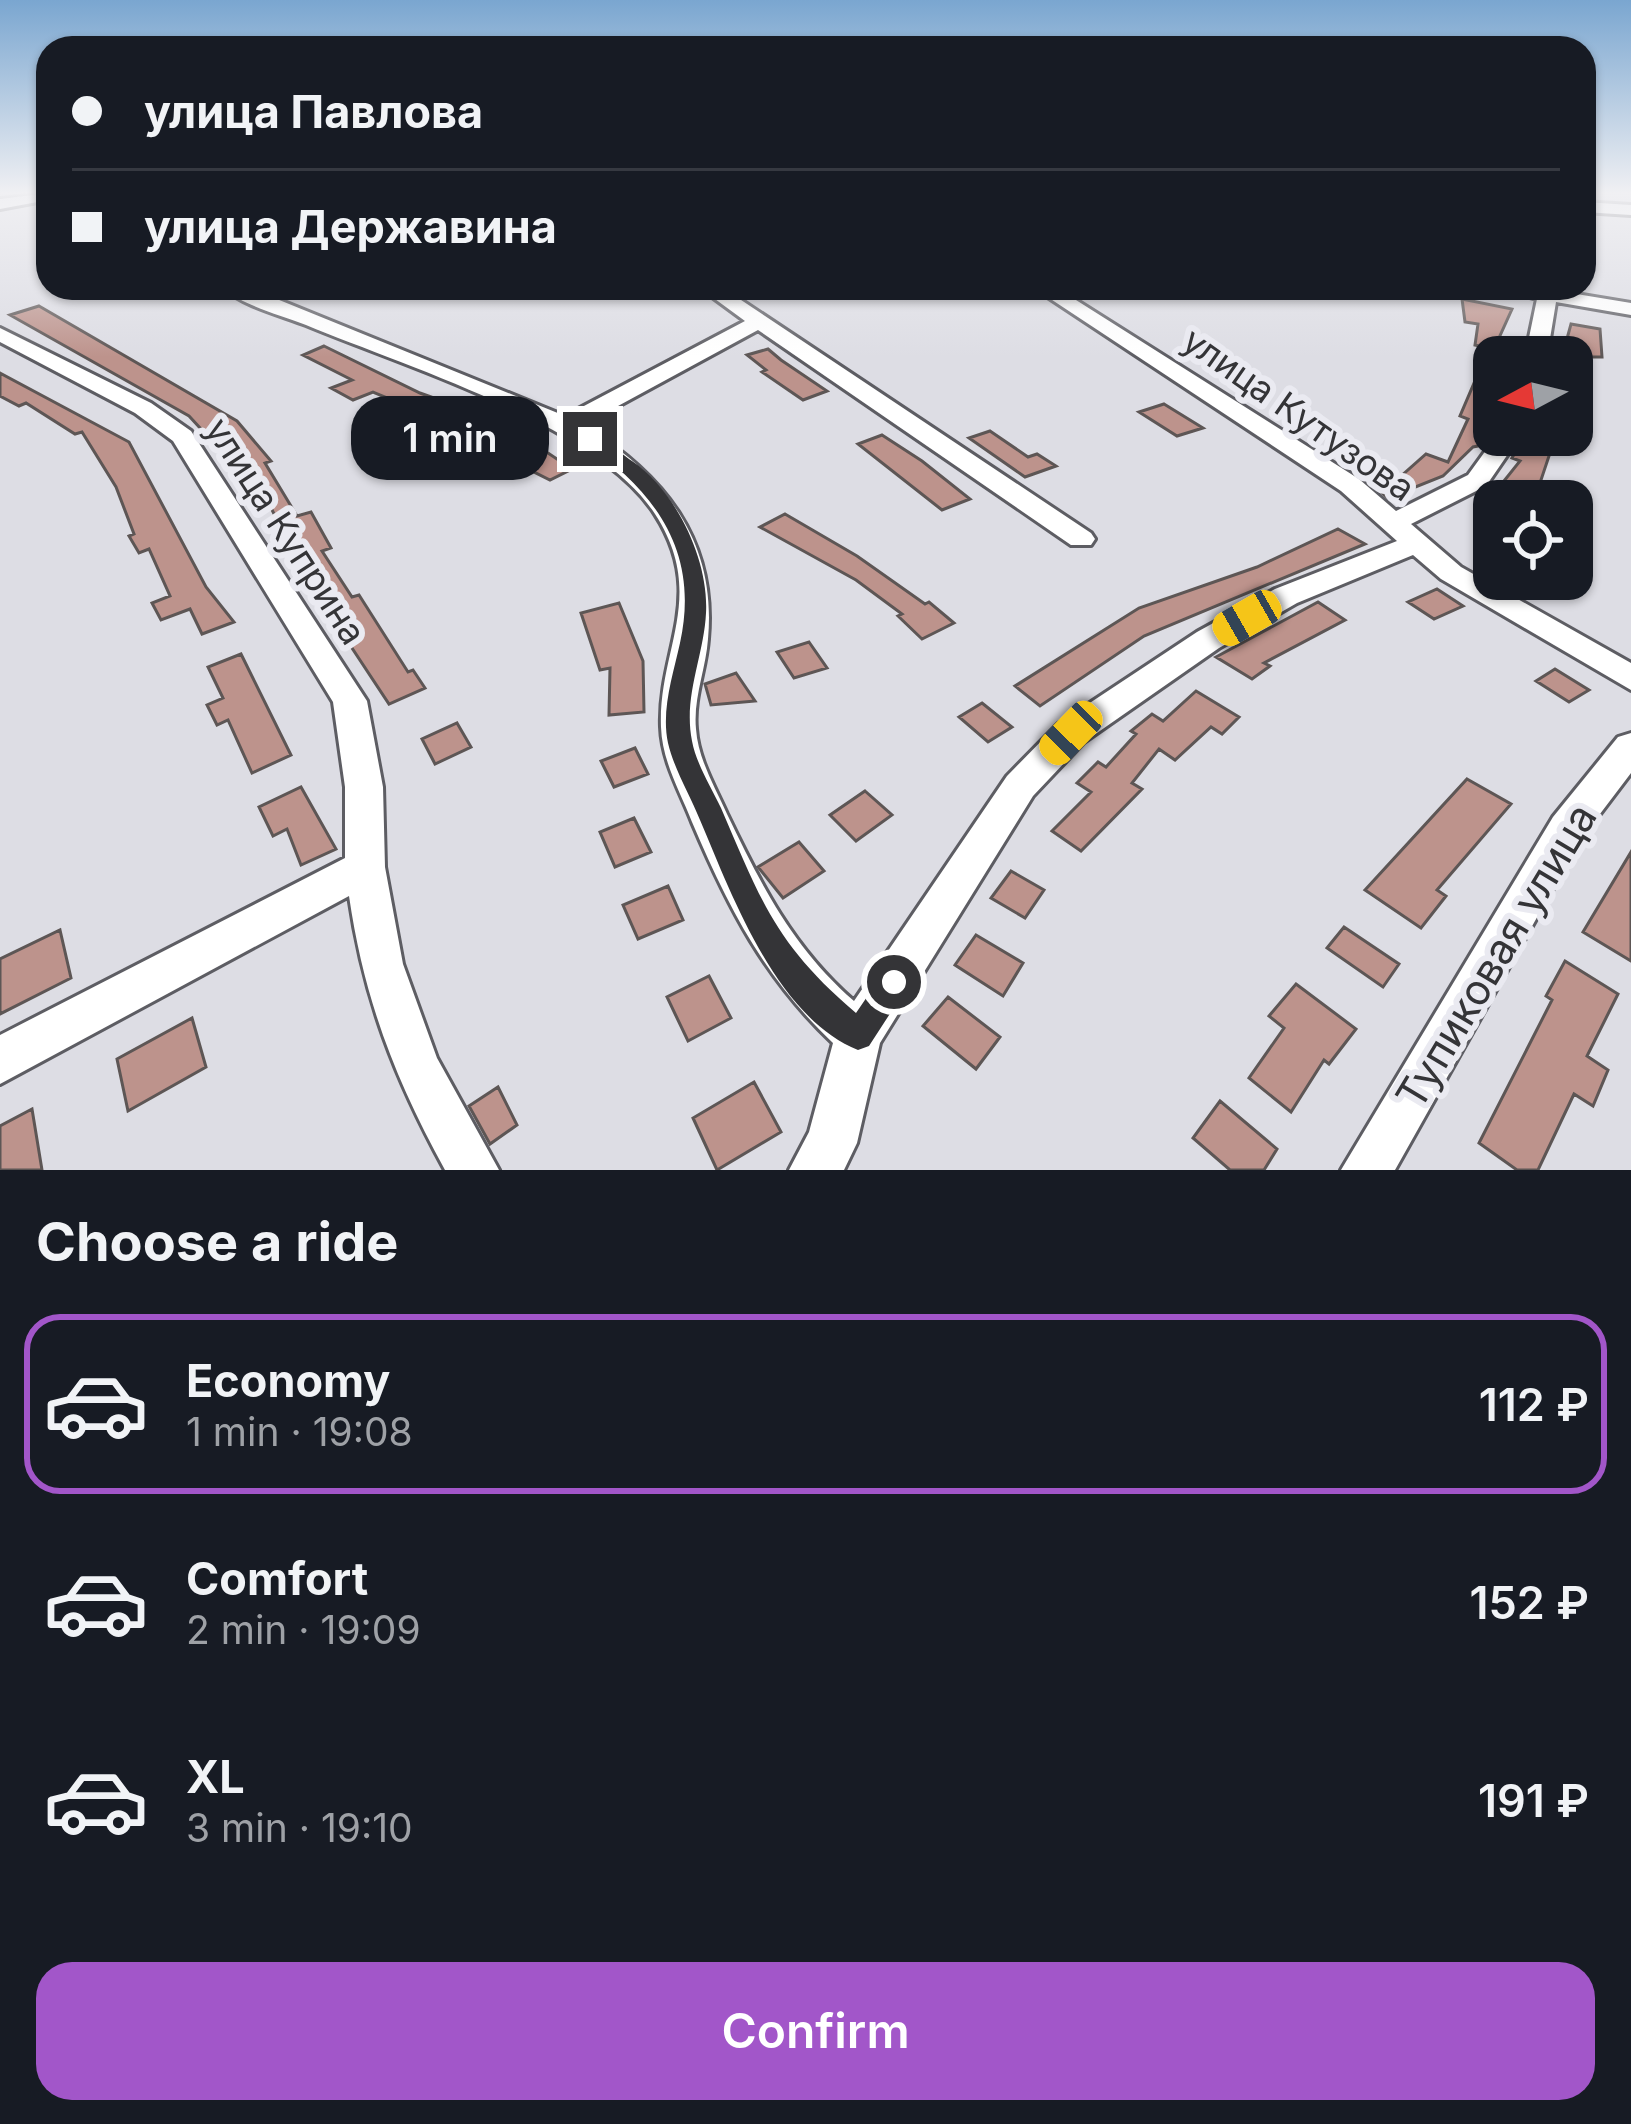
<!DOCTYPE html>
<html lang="en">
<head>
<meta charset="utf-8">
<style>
  :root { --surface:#171b24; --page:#242831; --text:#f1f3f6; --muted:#9ea1a6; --line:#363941; --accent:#a256c9 }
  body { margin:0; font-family:Inter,sans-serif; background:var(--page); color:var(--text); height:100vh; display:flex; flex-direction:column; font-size:45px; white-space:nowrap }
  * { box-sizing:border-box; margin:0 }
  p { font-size:39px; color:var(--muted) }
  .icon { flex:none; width:66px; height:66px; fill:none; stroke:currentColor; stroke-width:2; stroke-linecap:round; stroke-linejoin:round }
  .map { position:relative; height:1170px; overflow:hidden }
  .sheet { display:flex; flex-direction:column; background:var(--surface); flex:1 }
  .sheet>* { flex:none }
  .hud { position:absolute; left:36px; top:36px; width:1560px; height:264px; border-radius:36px; box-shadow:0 3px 9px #0004; display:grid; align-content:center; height:264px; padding:0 36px; background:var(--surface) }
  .needle { width:78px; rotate:263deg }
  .buttons { position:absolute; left:1473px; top:336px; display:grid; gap:24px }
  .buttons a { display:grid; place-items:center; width:120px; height:120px; border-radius:24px; background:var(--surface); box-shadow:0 3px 9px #0004; font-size:60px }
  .end { position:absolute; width:54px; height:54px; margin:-27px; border:15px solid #343437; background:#fff; box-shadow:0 0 0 6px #fff }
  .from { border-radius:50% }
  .bubble { position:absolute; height:84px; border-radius:36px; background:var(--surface); box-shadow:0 3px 9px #0004; font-size:39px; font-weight:600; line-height:84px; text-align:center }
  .car { position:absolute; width:36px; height:72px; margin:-36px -18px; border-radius:15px; box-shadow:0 0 9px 3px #0007; background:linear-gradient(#f5c518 24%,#345 0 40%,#f5c518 0 76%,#345 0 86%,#f5c518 0) }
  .hud b { display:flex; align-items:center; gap:42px; height:114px; font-size:45px }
  .hud b+b { border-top:3px solid var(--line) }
  .hud i { width:30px; height:30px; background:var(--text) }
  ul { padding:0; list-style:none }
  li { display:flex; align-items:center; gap:36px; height:180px; margin:0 24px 18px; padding:0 12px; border:6px solid transparent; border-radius:36px }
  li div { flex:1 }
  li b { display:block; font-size:45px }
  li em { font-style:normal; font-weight:600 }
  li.on { border-color:var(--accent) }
  li>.icon { width:108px; height:108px; stroke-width:1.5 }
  h2 { padding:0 36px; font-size:54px; line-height:144px }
  .action { display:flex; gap:24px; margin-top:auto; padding:24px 36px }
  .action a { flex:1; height:138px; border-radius:36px; background:var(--accent); color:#fff; font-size:48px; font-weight:600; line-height:138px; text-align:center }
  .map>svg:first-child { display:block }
</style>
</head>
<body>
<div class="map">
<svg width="1631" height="1170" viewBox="0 0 1631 1170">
  <rect width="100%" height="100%" fill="#dddde4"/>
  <!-- building -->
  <path fill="#bd938c" stroke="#5d5655" stroke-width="3" d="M1462 299 1512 309 1494 349V416L1484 445 1473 447 1443 476 1388 498 1382 493 1426 454 1448 462 1468 419 1460 416 1489 348 1475 345 1478 324 1465 322Z
    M39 306 237 421 271 461 265 463 297 516 311 512 331 548 322 551 352 597 359 595 408 672 413 670 425 688 389 704 350 645 323 588 313 591 266 498 259 500 231 450 223 453 189 416 10 315Z
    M1571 324 1600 329 1602 357H1562Z
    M324 346 420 393 473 412 450 424 373 392 353 400 331 388 352 380 303 355Z
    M768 349 781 360 827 391 803 400 762 372 766 370 747 355Z
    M0 373 129 442 206 587 234 622 202 634 190 609 161 620 152 603 170 596 149 549 139 553 129 536 134 534 116 487 82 432 75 434 26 403 19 406 0 396Z
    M1164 404 1203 428 1177 436 1139 412Z
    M990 431 1028 457 1037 454 1056 466 1025 477 969 438Z
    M882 435 922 461 970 499 942 510 858 444Z
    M1525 435H1556L1540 483 1521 501H1488L1520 461 1512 458Z
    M522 439 539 447 572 469 550 480 496 453Z
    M785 514 857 556 925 604 929 602 954 623 922 639 898 616 902 614 856 580 760 527Z
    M1338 529 1365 544 1144 636 1040 706 1015 686 1139 608 1257 567Z
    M1437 589 1463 606 1434 619 1408 602Z
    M1318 602 1345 620 1264 663 1270 666 1252 679 1216 657Z
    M619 603 643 661 644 712 609 715 610 668 600 670 581 613Z
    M809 642 827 668 794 678 777 652Z
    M241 654 291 755 252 773 228 720 217 725 207 705 223 698 208 667Z
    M1555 669 1589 690 1569 702 1536 681Z
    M736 673 755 701 711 705 705 684Z
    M1196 691 1239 717 1222 734 1211 727 1175 760 1159 749 1132 783 1142 789 1081 851 1052 831 1091 792 1077 783 1098 762 1106 767 1136 734 1131 731 1152 714 1163 721Z
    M982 703 1012 727 988 742 959 717Z
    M457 723 471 747 435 764 422 739Z
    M635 748 648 774 614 787 601 761Z
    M1467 779 1511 804 1437 890 1446 896 1421 928 1365 890Z
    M301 787 336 849 301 865 287 829 273 836 259 807Z
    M865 791 892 815 856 841 830 815Z
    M634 818 651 852 615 867 600 832Z
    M799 842 824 871 783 898 758 867Z
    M1631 852V961L1583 932Z
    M1011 871 1044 890 1025 918 991 898Z
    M668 886 683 920 638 939 623 905Z
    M1344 927 1399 964 1383 987 1327 948Z
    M60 930 71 978 0 1014V959Z
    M976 935 1023 963 1003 996 955 965Z
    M1565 961 1618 994 1587 1056 1608 1070 1593 1106 1574 1094 1538 1170H1517L1479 1143 1552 1000 1546 996Z
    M709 976 731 1018 688 1041 667 997Z
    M1296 984 1356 1029 1329 1064 1324 1060 1291 1112 1249 1078 1284 1028 1269 1016Z
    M948 997 1000 1037 976 1069 923 1026Z
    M192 1018 206 1067 128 1111 117 1059Z
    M754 1082 781 1132 717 1170 693 1118Z
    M498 1087 517 1125 490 1144 469 1106Z
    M1220 1101 1277 1149 1264 1170H1230L1193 1138Z
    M32 1109 42 1170H0V1126Z"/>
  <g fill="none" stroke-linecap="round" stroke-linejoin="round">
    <!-- minor casing -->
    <g stroke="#5d5d63" stroke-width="6">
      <path id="minor" d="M48 193V200L0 209V199Z
        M1584 202 1631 205V215L1584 212Z
        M223 288H250L565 416 745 321 700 288H723L1091 533 1095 539 1091 545H1071L758 330 583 425C664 475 717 540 708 639 706 669 693 698 696 729 698 759 715 787 727 814 761 885 793 948 854 1001L1007 776 1058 724 1197 632 1275 589 1397 541 1341 491 1034 288H1057L1359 479 1396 511 1468 475 1497 435H1521L1486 486 1411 524 1461 567 1631 663V690L1441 579 1413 555 1297 603 1219 648 1084 742 1033 796 880 1043 857 1143 844 1170H789L809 1132 833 1043C765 979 728 907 692 822 680 791 662 761 661 727 658 649 708 596 655 514 598 425 404 366 306 325 280 315 244 306 223 288Z
        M1496 288H1540L1631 303V315L1556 302 1547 357H1525L1537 299Z
        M0 328 151 403 191 431 367 701 383 787 385 867 403 964 437 1058 499 1170H445C395 1079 364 999 349 896L0 1084V1035L345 858V787L333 702 173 441 135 413 0 342Z
        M1631 733V773L1581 839 1395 1170H1341L1553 817 1618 737Z"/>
    </g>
    <!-- minor -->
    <use href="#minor" fill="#fff" fill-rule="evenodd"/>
  </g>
  <!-- sky -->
  <linearGradient id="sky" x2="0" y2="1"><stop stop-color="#7aa6d0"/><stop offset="0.54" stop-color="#f0f0f3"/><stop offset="1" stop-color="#f0f0f3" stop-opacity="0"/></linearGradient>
  <rect width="1631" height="357" fill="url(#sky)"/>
  <!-- route -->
  <path fill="#343437" d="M585 436C602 435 618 451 632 461 676 491 709 560 706 613 704 656 683 696 692 741 696 763 711 787 721 808 761 901 776 945 856 1013L884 972H904L909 982 904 992 869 1046 858 1050C776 1017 732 895 700 820 690 795 674 769 668 743 661 710 673 675 680 643 700 552 656 492 585 443Z"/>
  <g text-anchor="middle" stroke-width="12" stroke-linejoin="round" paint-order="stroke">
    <!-- street labels -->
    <g font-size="36" fill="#343437" stroke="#eaeaf1">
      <text transform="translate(1299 414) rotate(35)" y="13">улица Кутузова</text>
      <text transform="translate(286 531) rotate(57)" y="13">улица Куприна</text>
    </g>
    <!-- near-street labels -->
    <g font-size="42" fill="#343437" stroke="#eaeaf1">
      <text transform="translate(1496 956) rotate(-59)" y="15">Тупиковая улица</text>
    </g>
  </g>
</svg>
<div class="buttons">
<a><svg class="needle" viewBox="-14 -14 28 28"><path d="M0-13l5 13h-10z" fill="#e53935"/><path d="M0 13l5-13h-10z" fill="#9ea1a6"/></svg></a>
<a><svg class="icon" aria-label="locate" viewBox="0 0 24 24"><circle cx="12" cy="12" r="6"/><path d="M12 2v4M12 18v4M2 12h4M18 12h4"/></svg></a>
</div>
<i class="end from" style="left:894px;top:982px"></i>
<i class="end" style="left:590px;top:439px"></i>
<div class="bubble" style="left:351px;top:396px;width:198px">1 min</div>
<i class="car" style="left:1247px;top:618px;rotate:240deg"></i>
<i class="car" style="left:1071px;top:733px;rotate:224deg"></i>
<div class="hud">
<b><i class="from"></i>улица Павлова</b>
<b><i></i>улица Державина</b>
</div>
</div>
<section class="sheet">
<h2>Choose a ride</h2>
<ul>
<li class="on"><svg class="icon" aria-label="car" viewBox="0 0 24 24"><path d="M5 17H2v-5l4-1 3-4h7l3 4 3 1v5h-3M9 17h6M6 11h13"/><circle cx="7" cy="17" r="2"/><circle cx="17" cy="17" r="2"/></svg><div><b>Economy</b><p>1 min · 19:08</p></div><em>112 ₽</em></li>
<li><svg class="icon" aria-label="car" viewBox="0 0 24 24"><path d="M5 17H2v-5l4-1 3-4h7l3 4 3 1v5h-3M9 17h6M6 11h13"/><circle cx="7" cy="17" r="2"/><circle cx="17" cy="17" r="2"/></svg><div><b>Comfort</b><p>2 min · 19:09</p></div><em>152 ₽</em></li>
<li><svg class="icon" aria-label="car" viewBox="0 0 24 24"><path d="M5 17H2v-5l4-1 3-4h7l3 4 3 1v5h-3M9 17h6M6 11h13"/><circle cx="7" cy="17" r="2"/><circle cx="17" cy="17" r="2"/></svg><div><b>XL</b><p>3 min · 19:10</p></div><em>191 ₽</em></li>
</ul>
<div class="action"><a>Confirm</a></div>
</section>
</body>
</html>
